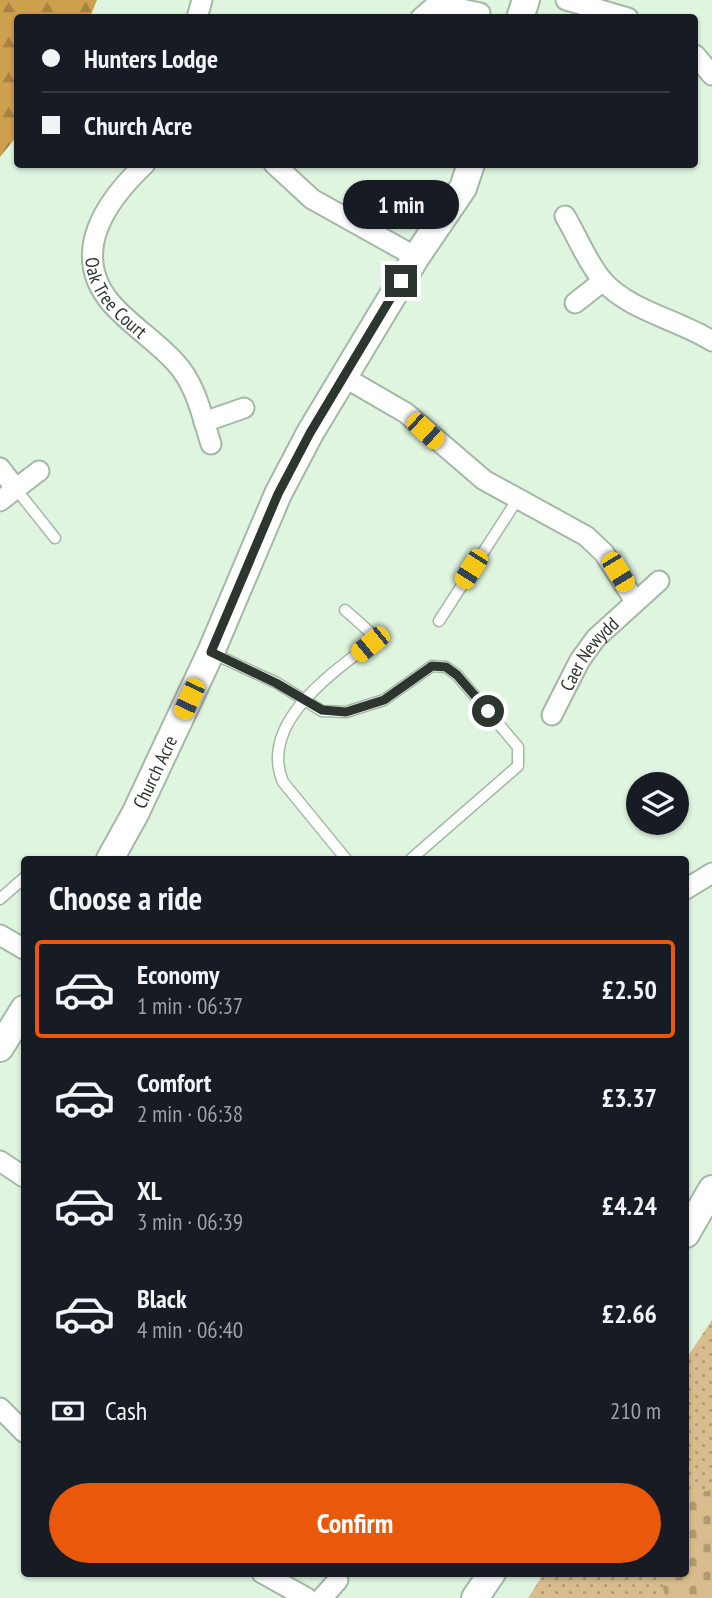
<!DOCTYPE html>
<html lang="en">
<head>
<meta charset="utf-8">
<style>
  :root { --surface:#171b24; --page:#242831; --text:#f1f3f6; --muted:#9ea1a6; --line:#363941; --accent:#ea580c }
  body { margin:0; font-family:"PT Sans Narrow",sans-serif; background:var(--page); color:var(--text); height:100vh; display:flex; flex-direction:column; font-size:26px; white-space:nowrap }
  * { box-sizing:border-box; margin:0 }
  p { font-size:23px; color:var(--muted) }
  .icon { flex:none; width:38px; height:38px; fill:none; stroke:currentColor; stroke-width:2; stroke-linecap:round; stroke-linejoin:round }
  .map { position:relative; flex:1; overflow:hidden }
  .panel { position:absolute; left:21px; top:856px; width:668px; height:721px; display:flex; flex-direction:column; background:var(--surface); border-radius:7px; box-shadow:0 2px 5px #0004 }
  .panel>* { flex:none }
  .guide { position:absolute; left:14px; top:14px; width:684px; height:154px; border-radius:7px; box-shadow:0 2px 5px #0004; display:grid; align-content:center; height:154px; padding:0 28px; background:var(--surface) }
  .tools { position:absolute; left:626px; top:772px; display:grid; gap:14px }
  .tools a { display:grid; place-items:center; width:63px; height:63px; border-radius:50%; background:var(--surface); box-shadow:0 2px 5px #0004; font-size:35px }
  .end { position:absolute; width:32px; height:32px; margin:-16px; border:9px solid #2d362e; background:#fff; box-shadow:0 0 0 4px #fff }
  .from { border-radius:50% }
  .bubble { position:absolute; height:49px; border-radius:24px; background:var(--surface); box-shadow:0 2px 5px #0004; font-size:23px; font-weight:700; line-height:49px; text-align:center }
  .car { position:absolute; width:21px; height:42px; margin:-21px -10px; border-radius:9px; box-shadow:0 0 5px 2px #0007; background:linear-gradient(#f5c518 24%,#345 0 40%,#f5c518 0 76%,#345 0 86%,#f5c518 0) }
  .guide b { display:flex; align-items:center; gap:24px; height:66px; font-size:26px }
  .guide b+b { border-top:2px solid var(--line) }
  .guide i { width:18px; height:18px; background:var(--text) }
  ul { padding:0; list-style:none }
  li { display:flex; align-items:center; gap:21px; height:98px; margin:0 14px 10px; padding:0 14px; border:4px solid transparent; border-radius:7px }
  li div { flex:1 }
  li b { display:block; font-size:26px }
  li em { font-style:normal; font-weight:700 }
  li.active { border-color:var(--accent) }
  li>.icon { width:63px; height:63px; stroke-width:1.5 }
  h2 { padding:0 28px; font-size:32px; line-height:84px }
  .pay { display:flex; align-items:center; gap:18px; height:77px; padding:0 28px; font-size:26px }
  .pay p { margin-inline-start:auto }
  .action { display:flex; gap:14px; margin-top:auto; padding:14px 28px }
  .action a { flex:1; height:80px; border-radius:42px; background:var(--accent); color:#fff; font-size:28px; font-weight:700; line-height:80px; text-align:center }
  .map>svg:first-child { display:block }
</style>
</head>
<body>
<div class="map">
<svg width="712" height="1598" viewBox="0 0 712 1598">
  <defs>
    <pattern id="grass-dots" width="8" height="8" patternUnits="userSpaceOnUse" patternTransform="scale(1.75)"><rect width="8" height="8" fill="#d8bc8d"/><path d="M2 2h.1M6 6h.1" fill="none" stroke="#b09a74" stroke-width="1.8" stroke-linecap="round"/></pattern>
    <pattern id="forest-firs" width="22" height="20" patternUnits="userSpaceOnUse" patternTransform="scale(1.75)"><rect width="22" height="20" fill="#cca04c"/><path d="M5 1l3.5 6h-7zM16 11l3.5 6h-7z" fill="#a68340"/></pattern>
    <pattern id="cemetery-stones" width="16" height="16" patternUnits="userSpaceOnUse" patternTransform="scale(1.75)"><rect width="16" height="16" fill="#d8bc8d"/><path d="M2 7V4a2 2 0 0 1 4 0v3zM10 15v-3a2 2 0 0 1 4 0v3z" fill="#b09a74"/></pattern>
  </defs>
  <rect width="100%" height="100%" fill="#dff5e0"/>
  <!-- grass -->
  <path fill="url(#grass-dots)" d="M712 1320V1598H528L544 1573H686V1359Z"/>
  <!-- forest -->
  <path fill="url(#forest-firs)" d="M0 0H97L90 17 18 18 17 136 0 157Z"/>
  <!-- cemetery -->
  <path fill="url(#cemetery-stones)" d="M712 1490V1598H666L663 1588 665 1573H686V1495Z"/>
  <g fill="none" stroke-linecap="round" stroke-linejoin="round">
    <!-- lane casing -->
    <g stroke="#a4b9a5" stroke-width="13">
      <path id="lane" d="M16 489 55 538
        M345 610 372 634 373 642C333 672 258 723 283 782L346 859
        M439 621 517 500
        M212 653 277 683 322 711 346 712 384 700 432 666 446 667 457 675 518 747V766L411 859
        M0 899 24 878"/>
    </g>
    <!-- street casing -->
    <g stroke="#a4b9a5" stroke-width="23">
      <g id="street">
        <path d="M566 0 628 18"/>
        <path d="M197 18 202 0"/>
        <path d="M421 18 437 4 480 13"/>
        <path d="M695 55 712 75"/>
        <path id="s1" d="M145 164C106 201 69 253 111 303 130 325 156 341 175 362 196 384 202 416 211 444"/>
        <path d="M274 164 312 199 416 257"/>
        <path d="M565 216C577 236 588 264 603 281 630 311 679 320 712 341"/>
        <path d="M575 303 603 281"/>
        <path d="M344 377 406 413 484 480 586 536 604 553 635 601"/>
        <path d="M204 422 244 408"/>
        <path d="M0 468 16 489"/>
        <path d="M0 501 39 471"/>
        <path id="s2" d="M552 715 580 660 596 638 659 581"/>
        <path d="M686 889 712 873"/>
        <path d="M0 935 24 949"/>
        <path d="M0 1161 24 1177"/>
        <path d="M0 1408 24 1432"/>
        <path d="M262 1573 307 1598"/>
        <path d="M322 1598 338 1580"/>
      </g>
    </g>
    <!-- secondary casing -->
    <g stroke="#a4b9a5" stroke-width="30">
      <g id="secondary">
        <path d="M520 18 526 0"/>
        <path id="s3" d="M110 859 135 814 211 652 278 494 310 433 416 257 463 188 471 164"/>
        <path d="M0 1048 24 1009"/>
        <path d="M686 1234 712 1189"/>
        <path d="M475 1598 492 1573"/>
      </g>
    </g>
    <!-- lane -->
    <use href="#lane" stroke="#fff" stroke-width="10"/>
    <!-- street -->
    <use href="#street" stroke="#fff" stroke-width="19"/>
    <!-- secondary -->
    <use href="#secondary" stroke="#fff" stroke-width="26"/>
  </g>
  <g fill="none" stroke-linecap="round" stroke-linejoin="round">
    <!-- route -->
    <path stroke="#2d362e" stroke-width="9" d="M401 281 310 433 278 494 211 652 276 683 322 710 346 712 384 700 432 666 446 667 457 675 488 711"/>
  </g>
  <g text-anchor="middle" stroke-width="5" stroke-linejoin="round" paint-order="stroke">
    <!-- street labels -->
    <g font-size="19" fill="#2d362e" stroke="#f5fef5">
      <text dy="7" stroke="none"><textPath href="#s1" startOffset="158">Oak Tree Court</textPath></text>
      <text dy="7" stroke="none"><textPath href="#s2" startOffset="72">Caer Newydd</textPath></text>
      <text dy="7" stroke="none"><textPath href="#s3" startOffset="98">Church Acre</textPath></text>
    </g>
  </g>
</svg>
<div class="tools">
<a><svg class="icon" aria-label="layers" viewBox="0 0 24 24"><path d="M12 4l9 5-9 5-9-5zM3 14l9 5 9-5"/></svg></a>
</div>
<i class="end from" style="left:488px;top:711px"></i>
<i class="end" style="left:401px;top:281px"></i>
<div class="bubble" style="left:343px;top:180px;width:116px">1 min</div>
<i class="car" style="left:425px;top:431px;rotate:132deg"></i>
<i class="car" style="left:471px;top:569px;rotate:212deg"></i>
<i class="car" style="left:618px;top:572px;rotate:149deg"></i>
<i class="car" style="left:370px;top:644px;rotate:231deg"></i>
<i class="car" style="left:189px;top:699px;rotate:205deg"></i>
<div class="guide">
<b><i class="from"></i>Hunters Lodge</b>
<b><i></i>Church Acre</b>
</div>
<section class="panel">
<h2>Choose a ride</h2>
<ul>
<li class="active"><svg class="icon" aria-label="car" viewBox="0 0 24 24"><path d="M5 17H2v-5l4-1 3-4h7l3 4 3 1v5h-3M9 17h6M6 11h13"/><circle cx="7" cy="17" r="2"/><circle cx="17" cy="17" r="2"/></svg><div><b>Economy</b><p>1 min · 06:37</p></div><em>£2.50</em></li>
<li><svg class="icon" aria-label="car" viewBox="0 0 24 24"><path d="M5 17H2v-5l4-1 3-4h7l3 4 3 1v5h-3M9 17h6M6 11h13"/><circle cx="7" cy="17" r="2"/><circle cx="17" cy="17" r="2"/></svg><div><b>Comfort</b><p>2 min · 06:38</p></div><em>£3.37</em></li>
<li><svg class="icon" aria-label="car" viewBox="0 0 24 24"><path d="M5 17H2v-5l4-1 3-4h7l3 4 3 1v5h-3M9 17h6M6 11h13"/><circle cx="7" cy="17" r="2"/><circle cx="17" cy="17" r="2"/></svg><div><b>XL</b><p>3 min · 06:39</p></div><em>£4.24</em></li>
<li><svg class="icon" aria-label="car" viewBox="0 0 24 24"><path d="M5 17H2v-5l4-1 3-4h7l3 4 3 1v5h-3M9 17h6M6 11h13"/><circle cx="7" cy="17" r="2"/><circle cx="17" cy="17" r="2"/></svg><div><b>Black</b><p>4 min · 06:40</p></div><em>£2.66</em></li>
</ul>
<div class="pay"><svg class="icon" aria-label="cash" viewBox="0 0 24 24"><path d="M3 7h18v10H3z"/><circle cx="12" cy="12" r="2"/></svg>Cash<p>210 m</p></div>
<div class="action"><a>Confirm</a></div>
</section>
</div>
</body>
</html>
